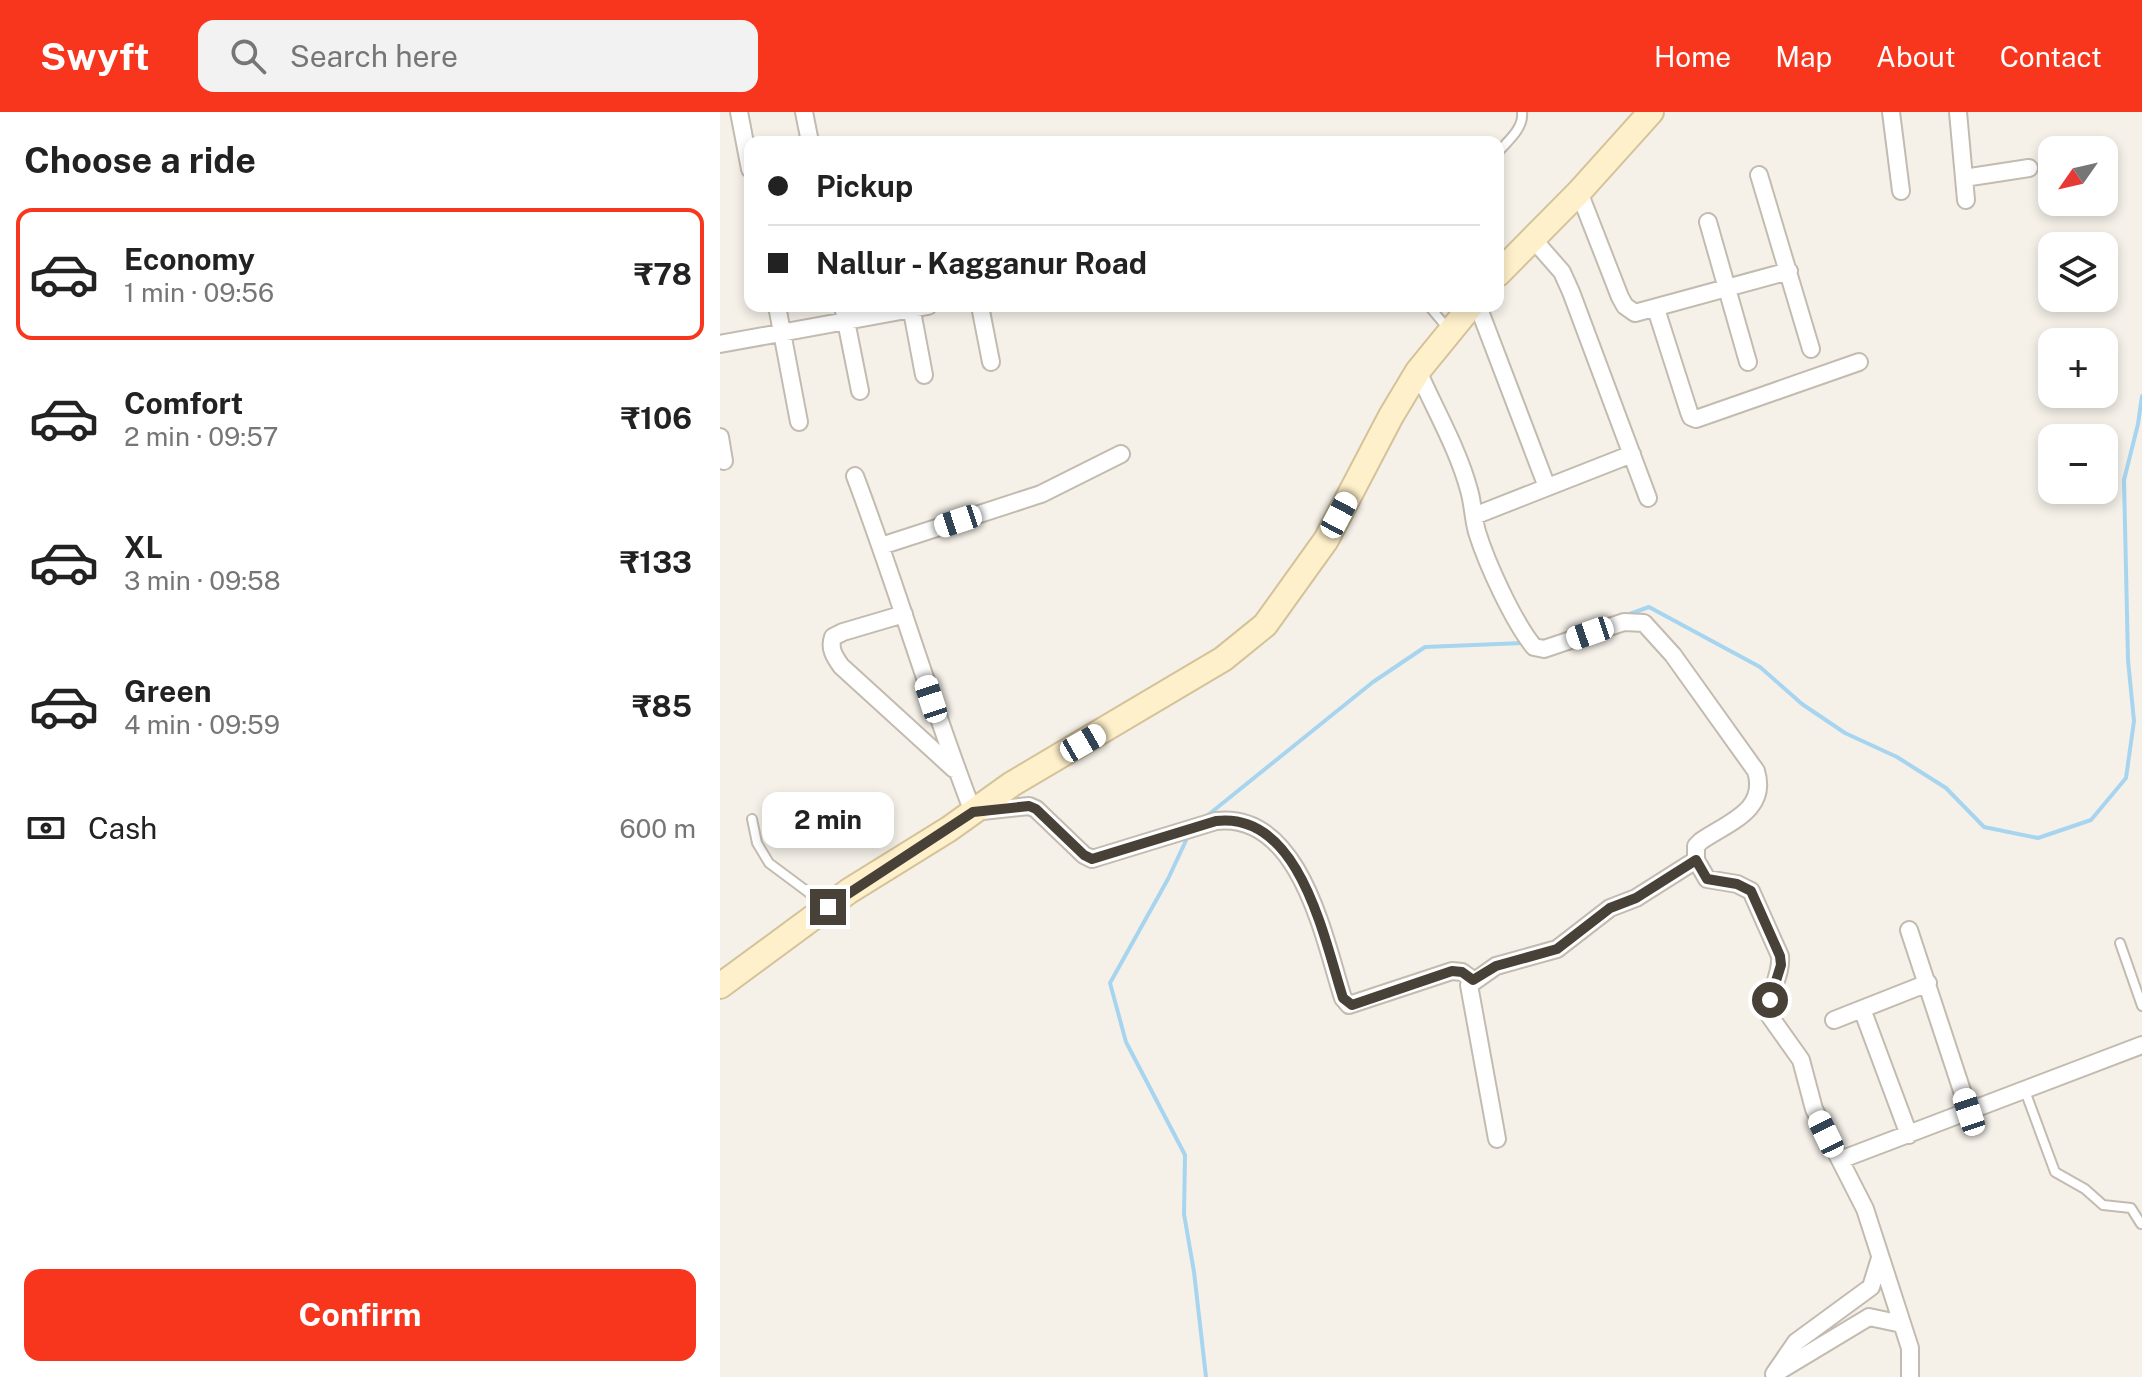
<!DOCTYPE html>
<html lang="en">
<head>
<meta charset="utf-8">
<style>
  :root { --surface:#fff; --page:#f2f2f2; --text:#222; --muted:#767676; --line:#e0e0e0; --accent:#f8361d }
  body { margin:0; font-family:"Public Sans",sans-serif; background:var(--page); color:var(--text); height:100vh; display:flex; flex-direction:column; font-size:30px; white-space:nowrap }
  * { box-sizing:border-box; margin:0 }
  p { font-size:26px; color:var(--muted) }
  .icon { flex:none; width:44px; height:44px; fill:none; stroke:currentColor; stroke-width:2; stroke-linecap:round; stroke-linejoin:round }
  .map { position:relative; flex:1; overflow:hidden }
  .drawer { display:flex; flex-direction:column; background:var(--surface); width:720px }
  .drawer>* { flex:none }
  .hud { position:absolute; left:24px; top:24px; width:760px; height:176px; border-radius:16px; box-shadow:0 4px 12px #0003; display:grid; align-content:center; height:176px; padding:0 24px; background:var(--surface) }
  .needle { width:52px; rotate:236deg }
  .controls { position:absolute; left:1318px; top:24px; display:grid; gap:16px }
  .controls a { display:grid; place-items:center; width:80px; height:80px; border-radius:16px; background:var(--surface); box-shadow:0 4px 12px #0003; font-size:40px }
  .end { position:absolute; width:36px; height:36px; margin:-18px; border:10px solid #484138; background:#fff; box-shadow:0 0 0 4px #fff }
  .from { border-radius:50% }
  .bubble { position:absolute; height:56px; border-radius:16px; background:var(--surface); box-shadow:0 4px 12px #0003; font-size:26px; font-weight:700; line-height:56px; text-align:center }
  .car { position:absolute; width:24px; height:48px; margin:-24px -12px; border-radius:10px; box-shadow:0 0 6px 2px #0007; background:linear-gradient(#fff 24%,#345 0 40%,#fff 0 76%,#345 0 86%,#fff 0) }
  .hud b { display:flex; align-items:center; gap:28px; height:76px; font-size:30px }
  .hud b+b { border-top:2px solid var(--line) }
  .hud i { width:20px; height:20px; background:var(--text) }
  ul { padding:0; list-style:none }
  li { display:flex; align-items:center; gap:24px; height:132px; margin:0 16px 12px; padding:0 8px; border:4px solid transparent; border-radius:16px }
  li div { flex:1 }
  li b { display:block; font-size:30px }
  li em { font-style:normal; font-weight:700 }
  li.selected { border-color:var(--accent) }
  li>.icon { width:72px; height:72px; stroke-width:1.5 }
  h2 { padding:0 24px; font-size:36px; line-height:96px }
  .pay { display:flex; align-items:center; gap:20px; height:88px; padding:0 24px; font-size:30px }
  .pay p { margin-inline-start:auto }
  .cta { display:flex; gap:16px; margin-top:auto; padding:16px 24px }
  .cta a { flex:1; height:92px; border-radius:16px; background:var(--accent); color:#fff; font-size:32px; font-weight:700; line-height:92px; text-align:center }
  header { display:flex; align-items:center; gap:48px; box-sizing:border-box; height:112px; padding:0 40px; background:var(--accent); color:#fff }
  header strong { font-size:38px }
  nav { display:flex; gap:44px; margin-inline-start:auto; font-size:28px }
  .search { width:560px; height:72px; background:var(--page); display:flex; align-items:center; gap:20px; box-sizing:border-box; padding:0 28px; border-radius:16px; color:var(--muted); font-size:30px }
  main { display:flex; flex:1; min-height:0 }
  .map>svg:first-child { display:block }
</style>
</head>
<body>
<header>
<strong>Swyft</strong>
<div class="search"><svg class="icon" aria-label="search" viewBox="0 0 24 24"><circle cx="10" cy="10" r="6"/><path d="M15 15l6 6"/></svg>Search here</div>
<nav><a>Home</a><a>Map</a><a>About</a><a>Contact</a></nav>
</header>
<main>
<section class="drawer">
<h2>Choose a ride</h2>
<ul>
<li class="selected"><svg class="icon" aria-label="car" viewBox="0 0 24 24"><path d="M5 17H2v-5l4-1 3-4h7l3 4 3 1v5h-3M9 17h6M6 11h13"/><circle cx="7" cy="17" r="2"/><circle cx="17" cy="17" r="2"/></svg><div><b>Economy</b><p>1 min · 09:56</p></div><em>₹78</em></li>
<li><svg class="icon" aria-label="car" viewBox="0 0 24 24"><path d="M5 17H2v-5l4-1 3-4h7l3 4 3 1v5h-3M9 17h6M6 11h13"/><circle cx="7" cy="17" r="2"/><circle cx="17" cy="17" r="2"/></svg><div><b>Comfort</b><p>2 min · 09:57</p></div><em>₹106</em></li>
<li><svg class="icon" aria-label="car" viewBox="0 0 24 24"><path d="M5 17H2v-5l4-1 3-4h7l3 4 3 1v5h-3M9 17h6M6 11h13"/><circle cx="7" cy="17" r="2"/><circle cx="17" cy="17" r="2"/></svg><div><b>XL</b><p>3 min · 09:58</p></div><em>₹133</em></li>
<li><svg class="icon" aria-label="car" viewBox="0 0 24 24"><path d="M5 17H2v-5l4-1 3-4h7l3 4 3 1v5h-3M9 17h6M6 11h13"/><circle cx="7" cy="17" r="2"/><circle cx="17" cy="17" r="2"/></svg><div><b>Green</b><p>4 min · 09:59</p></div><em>₹85</em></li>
</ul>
<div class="pay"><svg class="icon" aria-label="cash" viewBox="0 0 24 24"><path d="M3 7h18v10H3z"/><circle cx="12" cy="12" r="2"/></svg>Cash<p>600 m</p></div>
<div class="cta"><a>Confirm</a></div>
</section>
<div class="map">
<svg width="1422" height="1265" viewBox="0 0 1422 1265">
  <rect width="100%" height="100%" fill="#f5f1e9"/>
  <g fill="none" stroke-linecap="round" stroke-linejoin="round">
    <!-- stream -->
    <path stroke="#a7d5f0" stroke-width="4" d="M904 504 929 495 1040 555 1082 592 1125 621 1177 645 1226 676 1264 715 1318 726 1371 708 1406 666 1414 609 1408 548 1404 368 1418 312 1422 284
      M483 707 653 570 705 535 803 531
      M469 722 448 767 390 871 406 930 465 1043 464 1102 474 1160 486 1265"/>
    <!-- service casing -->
    <g stroke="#c3bbaf" stroke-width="12">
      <path id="service" d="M778 40C788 29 804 16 802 0
        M709 194 729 218
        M32 707 37 731 49 751 104 792
        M1400 831 1422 894
        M1305 979 1335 1060 1365 1077 1383 1093 1411 1096 1421 1112"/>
    </g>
    <!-- minor casing -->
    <g stroke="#c3bbaf" stroke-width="20">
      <path id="minor" d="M19 0 30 57
        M84 0 90 30
        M1171 0 1181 79
        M1238 0 1246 88
        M1039 63 1091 237
        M1244 66 1309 56
        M859 80 900 185 905 194 915 201 1069 159
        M988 110 1028 250
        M813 127 842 160 851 180 928 386
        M57 194 79 310
        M123 194 140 279
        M191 194 204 263
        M260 194 271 250
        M758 194 827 375
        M936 197 969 300 971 305 976 307 1139 250
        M0 232 208 194
        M698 259C715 298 738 337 749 378 753 391 753 406 757 420 767 452 793 509 814 535L824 537 904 510 924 511 953 543 1036 659C1048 698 1009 710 981 729L976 734V748L987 767 1017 772 1031 779 1060 844C1062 864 1047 882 1049 903L1081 948 1094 997 1145 1097 1190 1236V1265
        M0 325 4 349
        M135 364C177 475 210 589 253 700L309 694 316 697 364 743 372 747 496 709C580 699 604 827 623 886L629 893 732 859 742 860 753 868
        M754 404 912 342
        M161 434 321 382 401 342
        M184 502 123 520 113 525C109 536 114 544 121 554L234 657
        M1189 818 1249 1000
        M1142 897 1189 1023
        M1114 908 1208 871
        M777 1027 749 873 776 854 837 837 890 796 916 786 976 748
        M1120 1048 1422 933
        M1061 1258 1149 1205 1182 1212
        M1054 1262 1076 1230 1151 1175 1160 1146"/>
    </g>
    <!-- secondary casing -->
    <g stroke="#d4c39a" stroke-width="28">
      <path id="secondary" d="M778 162 859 80 931 0
        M0 874 129 779 229 717 292 672 503 547 545 513 606 428 671 304 698 259 751 194"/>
    </g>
    <!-- service -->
    <use href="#service" stroke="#fff" stroke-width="8"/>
    <!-- minor -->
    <use href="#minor" stroke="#fff" stroke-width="16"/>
    <!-- secondary -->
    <use href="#secondary" stroke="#fef0ca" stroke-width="24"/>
  </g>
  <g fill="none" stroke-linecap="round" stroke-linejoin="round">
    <!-- route -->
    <path stroke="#484138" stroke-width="10" d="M108 795 253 700 309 694 316 697 364 743 372 747 496 709C580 699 604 827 623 886L632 893 732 859 742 860 753 868 776 854 837 837 890 796 916 786 976 748 987 767 1017 772 1031 779 1060 844 1061 853 1050 888"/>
  </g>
</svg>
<div class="controls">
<a><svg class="needle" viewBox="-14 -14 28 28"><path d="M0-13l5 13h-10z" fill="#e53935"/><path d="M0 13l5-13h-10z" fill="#767676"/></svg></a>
<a><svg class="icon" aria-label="layers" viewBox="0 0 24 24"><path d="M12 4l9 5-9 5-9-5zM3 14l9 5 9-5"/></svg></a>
<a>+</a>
<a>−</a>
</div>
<i class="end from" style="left:1050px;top:888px"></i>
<i class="end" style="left:108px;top:795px"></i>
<div class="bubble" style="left:42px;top:680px;width:132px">2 min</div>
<i class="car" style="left:619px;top:403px;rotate:28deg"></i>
<i class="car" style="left:238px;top:409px;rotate:252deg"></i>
<i class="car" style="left:870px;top:521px;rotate:251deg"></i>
<i class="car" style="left:211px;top:587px;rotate:342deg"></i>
<i class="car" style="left:363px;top:631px;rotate:60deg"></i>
<i class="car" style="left:1249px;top:1000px;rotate:342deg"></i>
<i class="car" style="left:1106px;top:1022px;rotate:334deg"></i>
<div class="hud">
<b><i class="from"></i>Pickup</b>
<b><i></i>Nallur - Kagganur Road</b>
</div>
</div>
</main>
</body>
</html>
